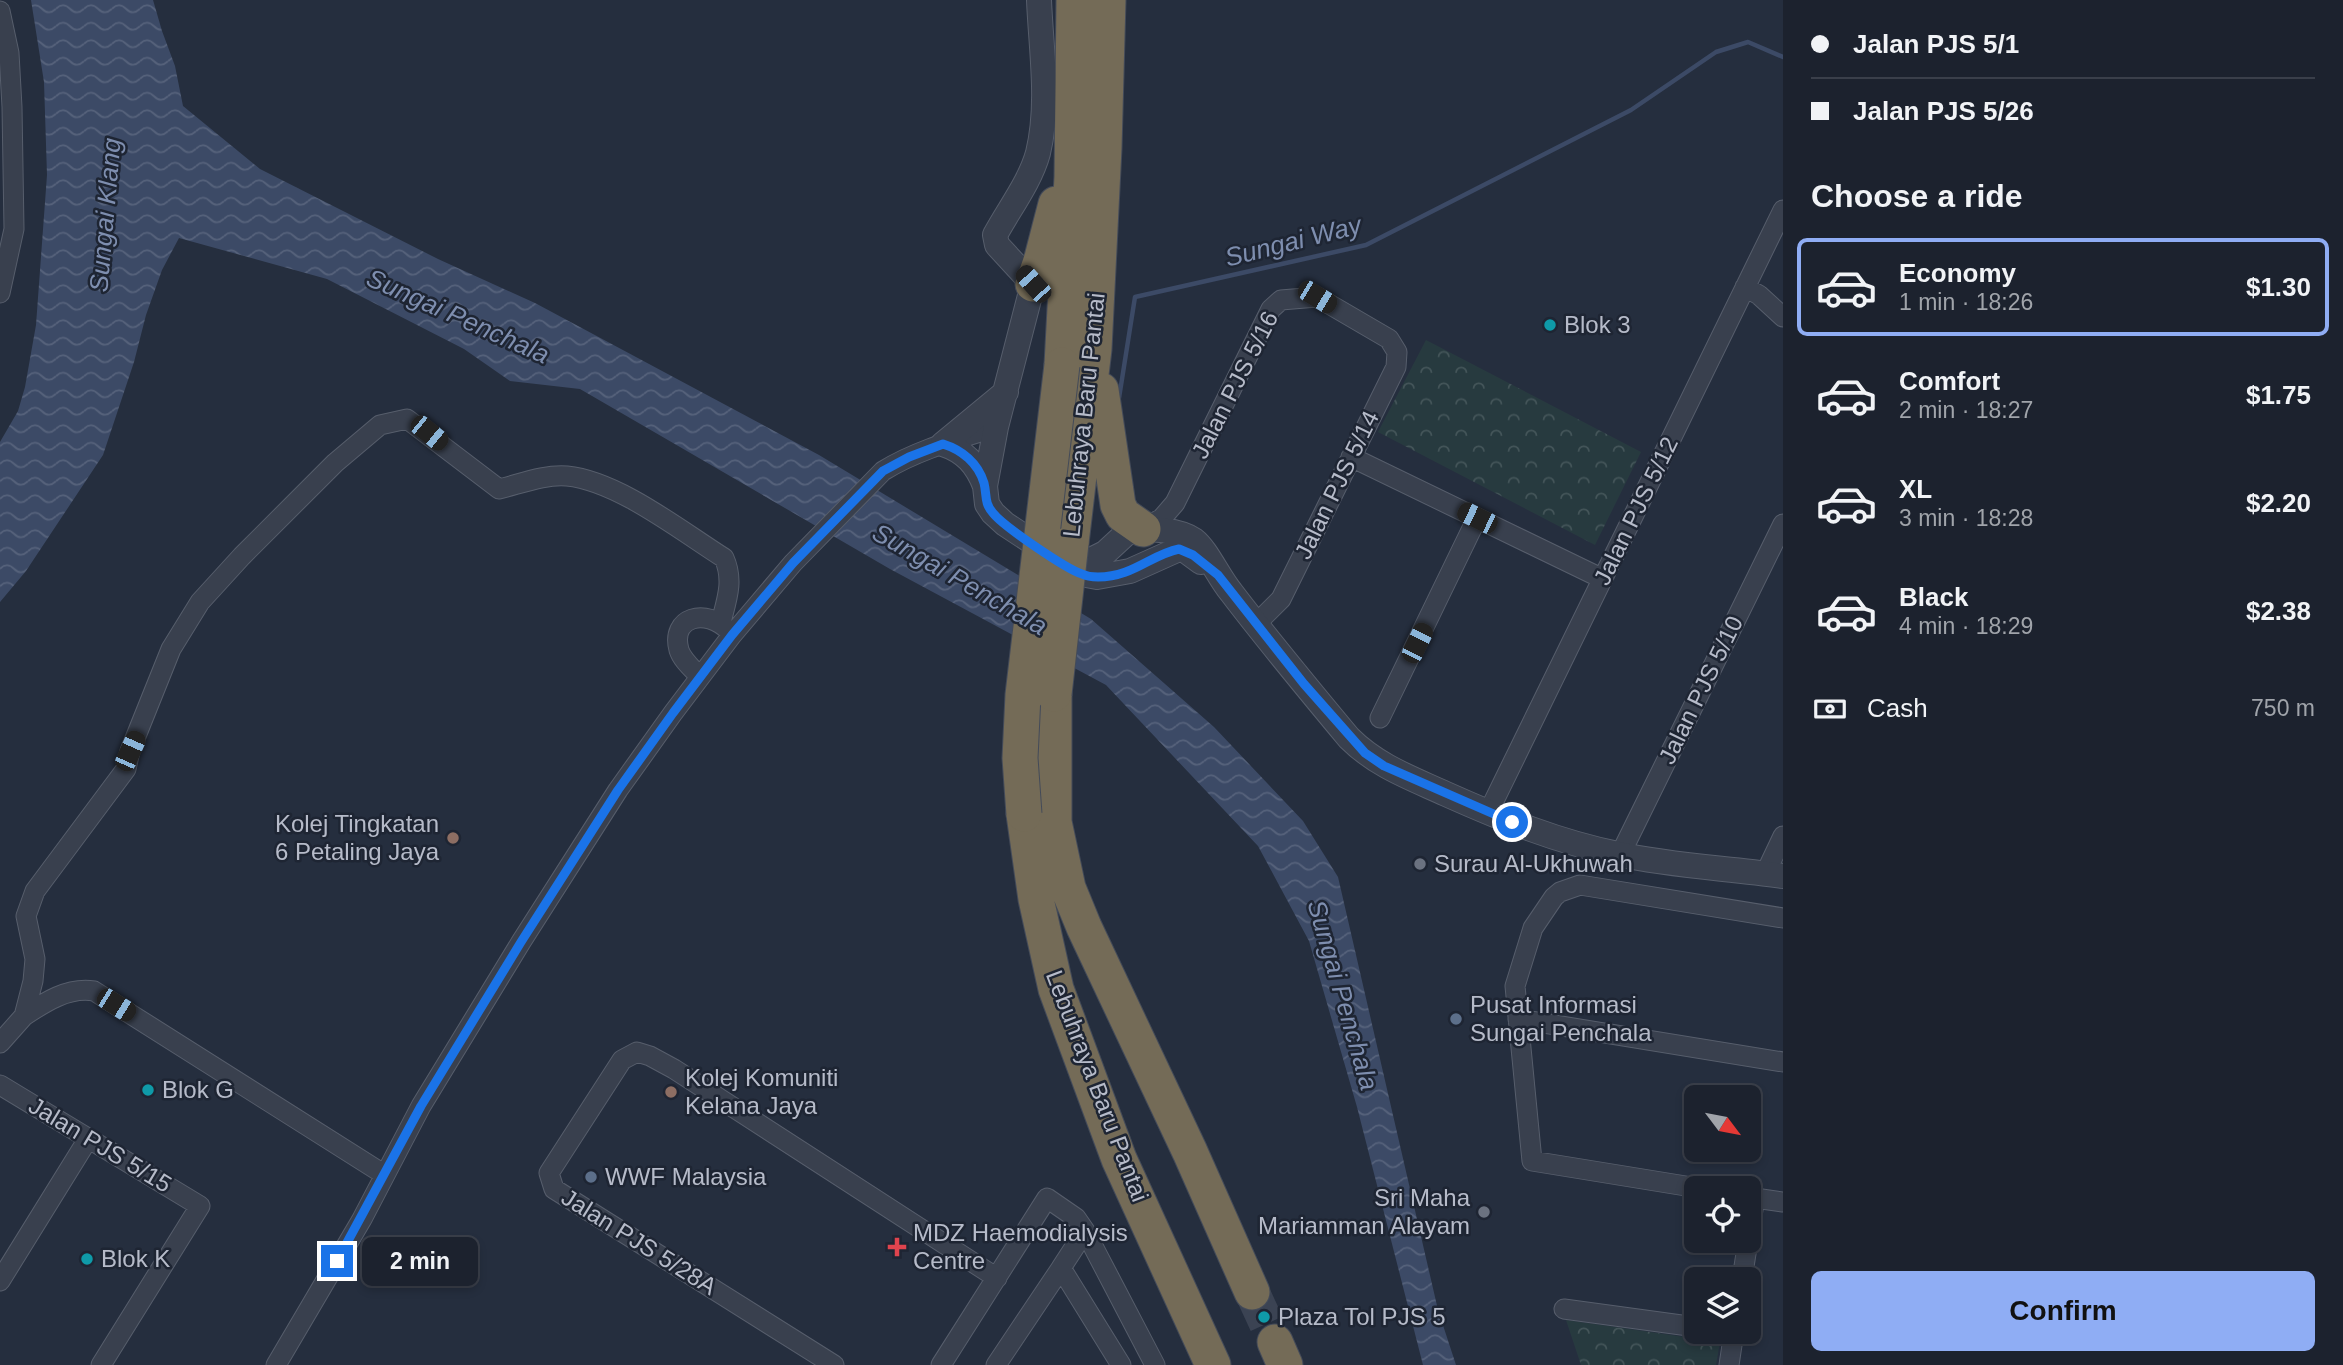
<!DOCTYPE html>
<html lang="en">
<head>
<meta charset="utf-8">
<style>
  :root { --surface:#1c222e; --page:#252a36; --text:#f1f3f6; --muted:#a0a4aa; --line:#3a3f4a; --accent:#8fadf4 }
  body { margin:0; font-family:Helvetica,sans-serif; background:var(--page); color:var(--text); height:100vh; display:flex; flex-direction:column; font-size:26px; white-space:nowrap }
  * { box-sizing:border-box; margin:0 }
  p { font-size:23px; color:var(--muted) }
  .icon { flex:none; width:38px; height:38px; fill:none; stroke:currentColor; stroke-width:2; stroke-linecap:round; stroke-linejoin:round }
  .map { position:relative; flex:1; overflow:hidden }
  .sheet { display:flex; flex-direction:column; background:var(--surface); width:560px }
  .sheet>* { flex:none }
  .guide { display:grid; align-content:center; height:154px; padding:0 28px; background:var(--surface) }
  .needle { width:46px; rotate:122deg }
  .controls { position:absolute; left:1684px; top:1085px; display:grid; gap:14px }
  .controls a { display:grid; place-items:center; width:77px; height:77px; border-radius:10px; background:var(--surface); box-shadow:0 4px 10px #0003,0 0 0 2px var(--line); font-size:35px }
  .end { position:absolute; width:32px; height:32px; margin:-16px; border:9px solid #1a73e8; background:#fff; box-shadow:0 0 0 4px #fff }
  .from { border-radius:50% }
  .bubble { position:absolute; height:49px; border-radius:10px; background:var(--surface); box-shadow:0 4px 10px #0003,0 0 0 2px var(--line); font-size:23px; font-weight:700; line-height:49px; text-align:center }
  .car { position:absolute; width:21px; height:42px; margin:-21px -10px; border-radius:9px; box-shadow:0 0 5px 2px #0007; background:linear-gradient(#222 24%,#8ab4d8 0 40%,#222 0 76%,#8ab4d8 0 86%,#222 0) }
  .guide b { display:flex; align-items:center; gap:24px; height:66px; font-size:26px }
  .guide b+b { border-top:2px solid var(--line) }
  .guide i { width:18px; height:18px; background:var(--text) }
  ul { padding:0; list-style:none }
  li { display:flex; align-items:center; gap:21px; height:98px; margin:0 14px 10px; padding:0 14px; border:4px solid transparent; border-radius:10px }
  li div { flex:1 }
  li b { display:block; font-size:26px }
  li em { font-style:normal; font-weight:700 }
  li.current { border-color:var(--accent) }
  li>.icon { width:63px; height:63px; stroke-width:1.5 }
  h2 { padding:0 28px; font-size:32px; line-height:84px }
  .pay { display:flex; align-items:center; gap:18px; height:77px; padding:0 28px; font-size:26px }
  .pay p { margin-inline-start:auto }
  .primary-button { display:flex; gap:14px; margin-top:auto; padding:14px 28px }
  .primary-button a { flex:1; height:80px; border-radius:10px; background:var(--accent); color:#111; font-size:28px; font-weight:700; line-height:80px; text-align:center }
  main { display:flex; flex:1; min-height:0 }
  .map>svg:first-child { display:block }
</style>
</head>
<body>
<main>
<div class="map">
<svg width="1783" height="1365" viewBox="0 0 1783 1365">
  <defs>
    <pattern id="forest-crowns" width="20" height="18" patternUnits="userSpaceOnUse" patternTransform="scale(1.75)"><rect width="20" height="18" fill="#273a3f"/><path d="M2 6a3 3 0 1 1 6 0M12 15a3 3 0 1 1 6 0" fill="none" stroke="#445559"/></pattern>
    <pattern id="water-waves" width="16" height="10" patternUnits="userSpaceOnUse" patternTransform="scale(1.75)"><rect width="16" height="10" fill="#3c4a66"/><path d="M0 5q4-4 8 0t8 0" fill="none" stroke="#56627b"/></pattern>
  </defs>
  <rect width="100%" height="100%" fill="#252e3e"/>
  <!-- forest -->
  <path fill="url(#forest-crowns)" d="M1426 340 1641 452 1595 545 1378 432Z
    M1566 1320 1720 1342 1716 1365H1581Z"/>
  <!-- water -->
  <path fill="url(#water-waves)" d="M31 0H153L162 31 175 66 183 106 260 169 438 259 535 303 819 455 1091 619 1214 727 1303 821 1338 877 1438 1310 1456 1365H1423L1357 1107 1309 941 1258 846 1106 685 890 569 580 389 510 381 464 349 327 279 179 238 162 270 146 315 134 362 103 455 26 571 0 602V442L18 411 25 387 36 325 47 175 44 82Z"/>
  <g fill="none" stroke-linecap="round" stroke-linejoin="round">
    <!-- stream -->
    <path stroke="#3c4a66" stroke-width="4.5" d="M1119 398 1135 297 1366 245 1631 110 1716 52 1748 42 1783 57"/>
    <!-- motorway-tunnel -->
    <path stroke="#3b4353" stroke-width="35" stroke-dasharray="35 18" stroke-linecap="butt" d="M1252 1292 1275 1342"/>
    <!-- minor casing -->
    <g stroke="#575e6c" stroke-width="21">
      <path id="minor" d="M0 11 9 53 12 107 14 229 0 293
        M1745 287 1759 295 1783 317
        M1351 457 1603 579
        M1143 529 1162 518 1175 503 1271 309 1281 300 1317 297 1389 339 1397 352 1396 367 1281 599 1255 625
        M700 677C693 669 682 660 679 650 670 617 706 607 729 631
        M1380 718 1477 518
        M1488 813 1783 210
        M1620 855 1783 524
        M1765 874 1783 836
        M24 1016C45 1002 68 987 94 991L385 1175
        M1518 1019 1783 1062
        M0 1043 24 1016 33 981 35 959 26 916 35 891 126 769 130 751 171 649 200 602 242 556 335 463 380 425 407 419 499 489C520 484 545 474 567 476 618 481 681 531 724 558 734 580 727 599 721 622
        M0 1085 200 1206 101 1365
        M1698 1188 1532 1161 1515 986 1533 928 1554 897 1560 892 1580 885 1783 918
        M1748 1197 1783 1202
        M1085 1231 1061 1268 1121 1365
        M1748 1239 1755 1198
        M1742 1279 1748 1241
        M0 1281 88 1139
        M1564 1309 1696 1327
        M276 1365 362 1219 421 1106 521 942 618 790 673 713 732 635 793 563 883 471C917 450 958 439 996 427
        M834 1365 554 1189 549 1173 622 1060 637 1052 650 1056 674 1069 997 1278
        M941 1365 1047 1198 1076 1218 1085 1231 1155 1365
        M996 1365 1061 1268
        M1729 1365 1734 1332"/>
    </g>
    <!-- tertiary casing -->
    <g stroke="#575e6c" stroke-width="26">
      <path id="tertiary" d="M1039 0C1041 50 1050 103 1038 153 1030 182 1009 209 995 235L997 245 1033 284 996 427 985 486 987 504 993 513 1005 524 1081 574 1097 577 1130 571 1179 549 1186 551 1201 562
        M943 444 1006 392
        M943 444C965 451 977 465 985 486
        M1065 564 1089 561 1105 553 1131 529C1149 529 1179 529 1194 540 1207 550 1219 578 1231 592 1269 642 1309 690 1349 738 1377 766 1411 778 1446 794 1502 819 1558 842 1618 854 1672 866 1728 868 1783 876"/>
    </g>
    <!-- motorway casing -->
    <g stroke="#444b59" stroke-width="37">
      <path id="motorway" d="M1033 284 1042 258 1056 204
        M1062 365 1072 177 1074 0
        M1101 390 1118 505 1123 515 1143 529
        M1071 543 1094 349 1104 148 1108 0
        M1054 694V822L1068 888 1084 927 1190 1152 1252 1292
        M1024 814 1036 899 1056 989 1119 1159 1213 1365
        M1275 1342 1285 1365"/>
    </g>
    <!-- minor -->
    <use href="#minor" stroke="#39404e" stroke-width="19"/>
    <!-- tertiary -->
    <use href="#tertiary" stroke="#39404e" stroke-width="24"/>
    <!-- motorway -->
    <use href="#motorway" stroke="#746b57" stroke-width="35"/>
    <!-- motorway-bridge casing -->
    <g stroke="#444b59" stroke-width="37" stroke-linecap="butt">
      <path id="motorway-bridge" d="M1054 694 1071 543
        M1024 814 1020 758 1023 695 1062 365"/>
    </g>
    <!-- motorway-bridge -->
    <use href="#motorway-bridge" stroke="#746b57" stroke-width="35"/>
  </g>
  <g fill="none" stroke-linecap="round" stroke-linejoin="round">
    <!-- route -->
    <path stroke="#1a73e8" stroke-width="9" d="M337 1261 421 1106 521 942 618 790 673 713 732 635 793 563 883 471 909 457 943 444C962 450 978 463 984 483 987 495 984 503 993 513 1003 526 1066 569 1082 574 1086 576 1093 577 1098 577 1133 577 1150 555 1179 549L1193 555 1218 575 1304 684 1365 753 1384 766 1512 822"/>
  </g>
  <!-- markers -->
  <g fill="#0f9aa8" stroke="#1e2533" stroke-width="2.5">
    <circle cx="1550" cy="325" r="7"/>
    <circle cx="148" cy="1090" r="7"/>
    <circle cx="87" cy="1259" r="7"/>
    <circle cx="1264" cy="1317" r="7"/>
  </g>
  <g fill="#8d6e63" stroke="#1e2533" stroke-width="2.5">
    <circle cx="453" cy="838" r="7"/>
    <circle cx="671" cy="1092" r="7"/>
  </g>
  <g fill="#6b7280" stroke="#1e2533" stroke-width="2.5">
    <circle cx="1420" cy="864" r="7"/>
    <circle cx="1484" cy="1212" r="7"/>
  </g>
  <g fill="#5c6f8a" stroke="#1e2533" stroke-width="2.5">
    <circle cx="1456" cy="1019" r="7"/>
    <circle cx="591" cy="1177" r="7"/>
  </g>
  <path fill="#e0444e" stroke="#1e2533" stroke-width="2.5" d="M893.5 1236.5h7v7h7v7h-7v7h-7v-7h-7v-7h7z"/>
  <g text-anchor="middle" stroke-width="5" stroke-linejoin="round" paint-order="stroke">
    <!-- poi labels -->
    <g font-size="24" fill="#b6bbc9" stroke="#1e2533" text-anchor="start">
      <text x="1564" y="333">Blok 3</text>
      <text x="439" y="832" text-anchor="end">Kolej Tingkatan<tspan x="439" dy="28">6 Petaling Jaya</tspan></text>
      <text x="1434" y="872">Surau Al-Ukhuwah</text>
      <text x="1470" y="1013">Pusat Informasi<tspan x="1470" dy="28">Sungai Penchala</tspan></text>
      <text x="685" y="1086">Kolej Komuniti<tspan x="685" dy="28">Kelana Jaya</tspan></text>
      <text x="162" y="1098">Blok G</text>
      <text x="605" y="1185">WWF Malaysia</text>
      <text x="1470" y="1206" text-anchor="end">Sri Maha<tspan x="1470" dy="28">Mariamman Alayam</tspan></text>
      <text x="913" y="1241">MDZ Haemodialysis<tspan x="913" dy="28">Centre</tspan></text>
      <text x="101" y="1267">Blok K</text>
      <text x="1278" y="1325">Plaza Tol PJS 5</text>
    </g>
    <!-- street labels -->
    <g font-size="24" fill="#b6bbc9" stroke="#1e2533">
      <text transform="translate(1235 385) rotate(-63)" y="8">Jalan PJS 5/16</text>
      <text transform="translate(1084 415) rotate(-84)" y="8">Lebuhraya Baru Pantai</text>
      <text transform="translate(1337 485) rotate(-64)" y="8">Jalan PJS 5/14</text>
      <text transform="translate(1636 511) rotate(-64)" y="8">Jalan PJS 5/12</text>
      <text transform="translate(1701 690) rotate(-64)" y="8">Jalan PJS 5/10</text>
      <text transform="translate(1097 1086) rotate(69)" y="8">Lebuhraya Baru Pantai</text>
      <text transform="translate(100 1145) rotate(31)" y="8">Jalan PJS 5/15</text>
      <text transform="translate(639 1242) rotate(32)" y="8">Jalan PJS 5/28A</text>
    </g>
    <!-- water labels -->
    <g font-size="26" font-style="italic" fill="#7e8eaf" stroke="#1e2533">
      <text transform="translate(105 215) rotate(-85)" y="9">Sungai Klang</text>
      <text transform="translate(1293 241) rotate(-14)" y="9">Sungai Way</text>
      <text transform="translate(458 316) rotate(24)" y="9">Sungai Penchala</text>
      <text transform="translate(960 579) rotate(30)" y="9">Sungai Penchala</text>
      <text transform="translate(1343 995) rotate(74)" y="9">Sungai Penchala</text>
    </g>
  </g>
</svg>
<div class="controls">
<a><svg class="needle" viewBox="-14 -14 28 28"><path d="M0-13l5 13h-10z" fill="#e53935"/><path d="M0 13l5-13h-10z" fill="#a0a4aa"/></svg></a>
<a><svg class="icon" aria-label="locate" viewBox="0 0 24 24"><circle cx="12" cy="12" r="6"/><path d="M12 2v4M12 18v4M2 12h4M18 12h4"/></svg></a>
<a><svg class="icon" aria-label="layers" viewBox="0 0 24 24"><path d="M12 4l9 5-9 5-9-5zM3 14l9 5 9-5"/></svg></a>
</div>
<i class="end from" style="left:1512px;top:822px"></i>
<i class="end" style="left:337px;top:1261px"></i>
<div class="bubble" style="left:362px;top:1237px;width:116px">2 min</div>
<i class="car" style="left:1033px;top:284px;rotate:318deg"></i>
<i class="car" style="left:1317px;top:297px;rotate:121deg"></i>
<i class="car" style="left:429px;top:433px;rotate:129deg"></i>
<i class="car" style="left:1477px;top:518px;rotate:296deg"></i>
<i class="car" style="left:1417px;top:643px;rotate:26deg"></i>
<i class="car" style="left:130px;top:751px;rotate:24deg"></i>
<i class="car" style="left:116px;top:1005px;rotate:122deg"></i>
</div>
<section class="sheet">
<div class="guide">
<b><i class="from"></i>Jalan PJS 5/1</b>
<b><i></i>Jalan PJS 5/26</b>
</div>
<h2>Choose a ride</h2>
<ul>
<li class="current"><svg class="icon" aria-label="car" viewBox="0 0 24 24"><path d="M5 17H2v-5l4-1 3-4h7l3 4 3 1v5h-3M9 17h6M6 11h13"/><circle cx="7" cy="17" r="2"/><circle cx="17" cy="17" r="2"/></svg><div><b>Economy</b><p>1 min · 18:26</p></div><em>$1.30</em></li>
<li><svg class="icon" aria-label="car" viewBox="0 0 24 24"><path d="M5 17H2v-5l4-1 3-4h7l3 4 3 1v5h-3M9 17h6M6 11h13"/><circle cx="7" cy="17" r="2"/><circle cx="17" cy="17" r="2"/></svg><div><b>Comfort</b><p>2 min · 18:27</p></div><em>$1.75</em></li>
<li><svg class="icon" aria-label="car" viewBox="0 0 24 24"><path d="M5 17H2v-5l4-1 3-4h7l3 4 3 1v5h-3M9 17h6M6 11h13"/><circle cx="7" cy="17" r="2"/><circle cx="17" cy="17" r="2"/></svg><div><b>XL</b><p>3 min · 18:28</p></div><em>$2.20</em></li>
<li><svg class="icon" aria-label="car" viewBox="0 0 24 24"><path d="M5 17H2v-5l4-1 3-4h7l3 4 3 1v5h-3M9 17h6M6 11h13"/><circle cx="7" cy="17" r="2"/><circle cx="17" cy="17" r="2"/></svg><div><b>Black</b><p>4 min · 18:29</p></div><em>$2.38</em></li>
</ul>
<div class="pay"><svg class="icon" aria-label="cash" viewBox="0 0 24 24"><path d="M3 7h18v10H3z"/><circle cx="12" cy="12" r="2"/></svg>Cash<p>750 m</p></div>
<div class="primary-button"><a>Confirm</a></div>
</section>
</main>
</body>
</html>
